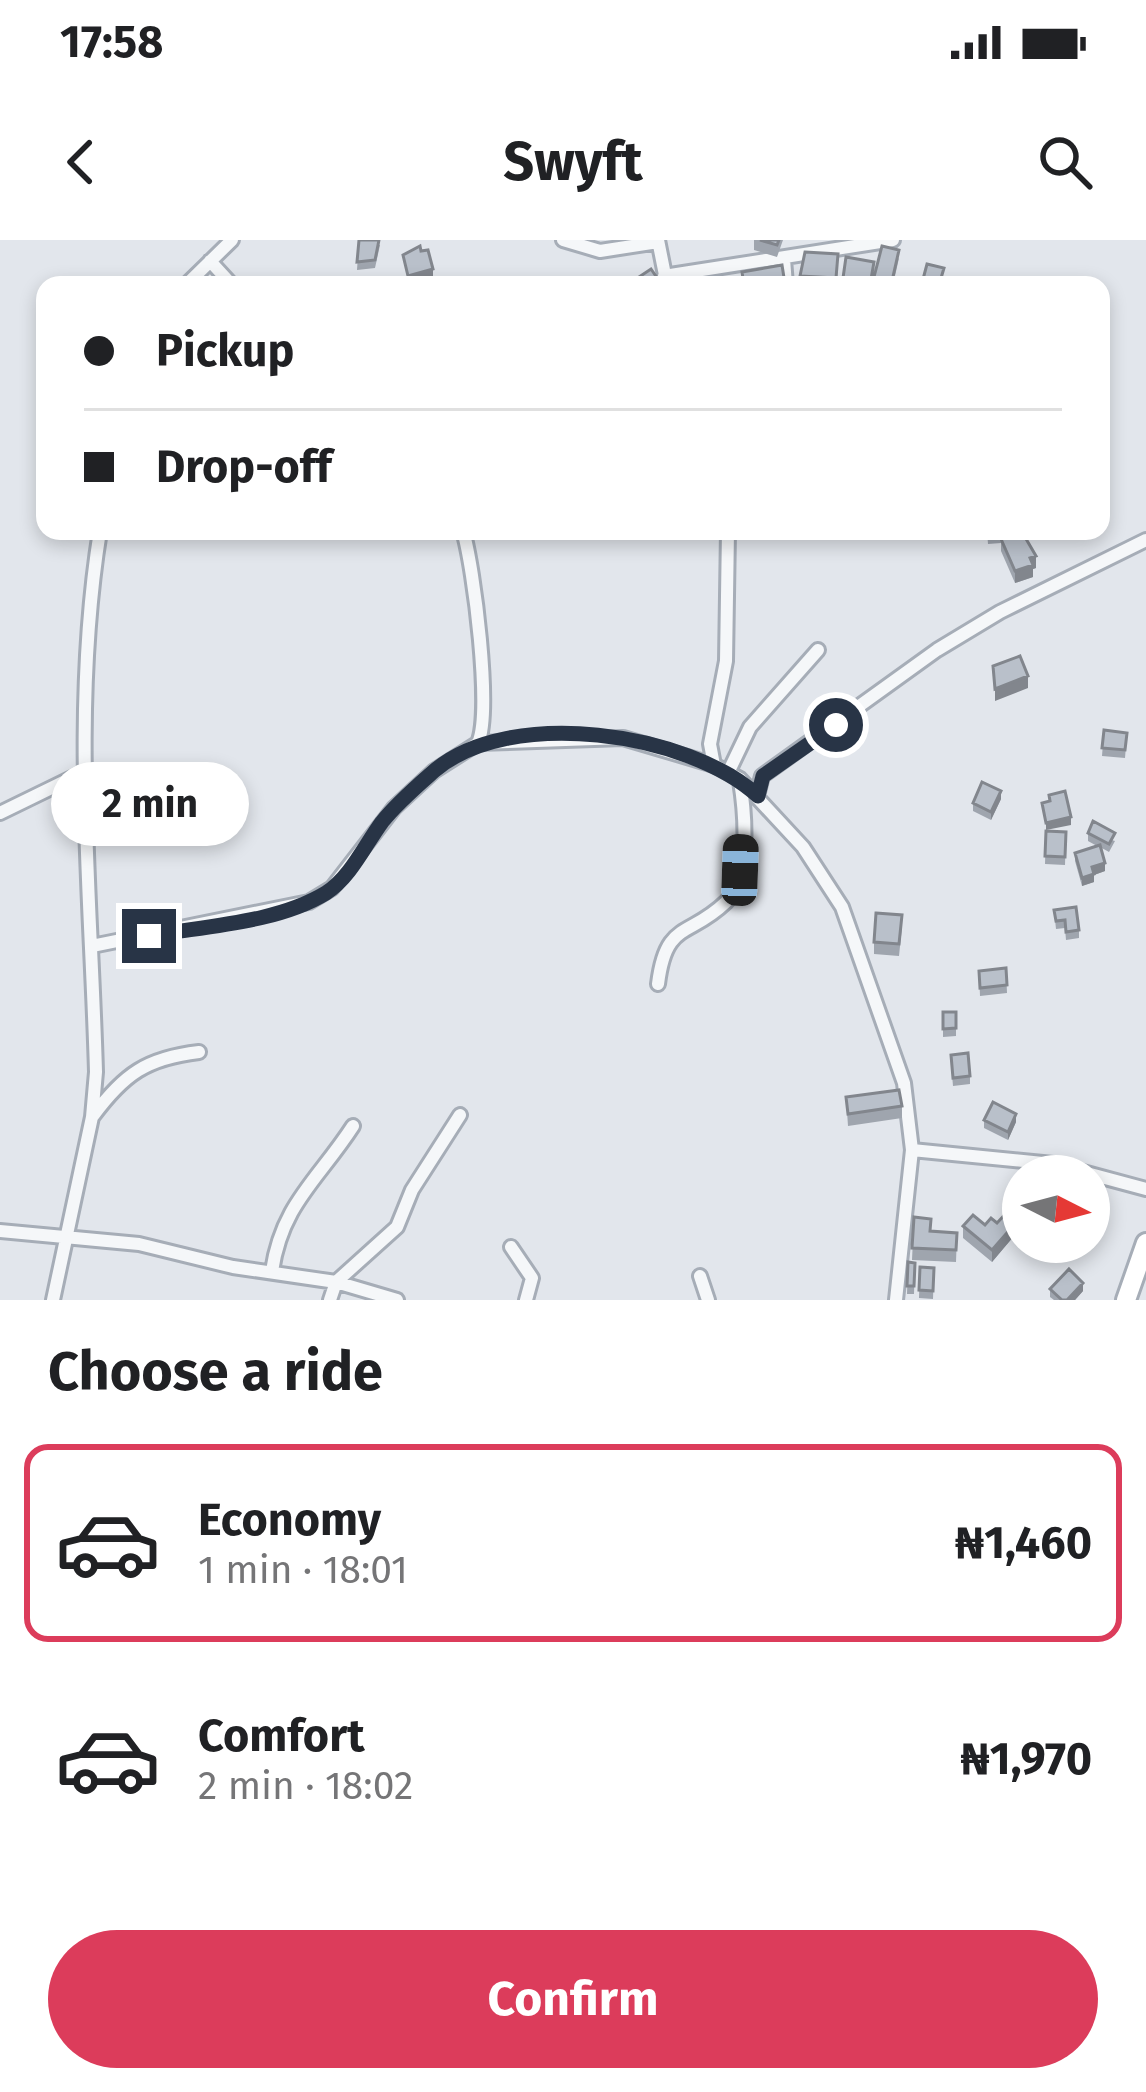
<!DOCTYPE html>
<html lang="en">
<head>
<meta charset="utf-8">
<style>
  :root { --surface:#fff; --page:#f2f2f2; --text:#202124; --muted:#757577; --line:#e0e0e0; --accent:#dc3c5b }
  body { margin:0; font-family:"Fira Sans",sans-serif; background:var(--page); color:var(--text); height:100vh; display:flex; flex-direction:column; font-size:45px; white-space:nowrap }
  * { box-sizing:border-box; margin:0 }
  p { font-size:39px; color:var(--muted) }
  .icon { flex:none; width:66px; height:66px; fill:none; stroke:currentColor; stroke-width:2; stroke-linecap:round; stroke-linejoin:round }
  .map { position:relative; height:1060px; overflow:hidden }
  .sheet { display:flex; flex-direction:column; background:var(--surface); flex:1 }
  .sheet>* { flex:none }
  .top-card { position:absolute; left:36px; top:36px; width:1074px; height:264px; border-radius:24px; box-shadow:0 6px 18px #0003; display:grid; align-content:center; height:264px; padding:0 48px; background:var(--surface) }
  .needle { width:78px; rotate:96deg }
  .fabs { position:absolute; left:1002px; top:915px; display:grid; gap:24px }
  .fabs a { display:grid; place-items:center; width:108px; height:108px; border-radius:50%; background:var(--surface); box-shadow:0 6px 18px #0003; font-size:60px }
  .end { position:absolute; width:54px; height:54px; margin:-27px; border:15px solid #283446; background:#fff; box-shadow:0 0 0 6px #fff }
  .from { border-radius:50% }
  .bubble { position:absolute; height:84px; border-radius:42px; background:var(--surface); box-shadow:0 6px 18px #0003; font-size:39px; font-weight:700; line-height:84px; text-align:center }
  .car { position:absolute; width:36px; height:72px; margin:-36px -18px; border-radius:15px; box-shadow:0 0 9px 3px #0007; background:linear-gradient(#222 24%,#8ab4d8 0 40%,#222 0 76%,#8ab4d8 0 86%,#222 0) }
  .top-card b { display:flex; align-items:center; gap:42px; height:114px; font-size:45px }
  .top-card b+b { border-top:3px solid var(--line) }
  .top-card i { width:30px; height:30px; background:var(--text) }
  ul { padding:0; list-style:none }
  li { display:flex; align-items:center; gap:36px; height:198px; margin:0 24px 18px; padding:0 24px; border:6px solid transparent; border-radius:24px }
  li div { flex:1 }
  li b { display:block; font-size:45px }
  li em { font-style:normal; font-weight:700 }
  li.on { border-color:var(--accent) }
  li>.icon { width:108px; height:108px; stroke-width:1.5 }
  h2 { padding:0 48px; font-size:54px; line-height:144px }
  .cta { display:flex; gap:24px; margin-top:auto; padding:24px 48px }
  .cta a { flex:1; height:138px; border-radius:72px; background:var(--accent); color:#fff; font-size:48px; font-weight:700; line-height:138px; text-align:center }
  .status { display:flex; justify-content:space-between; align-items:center; height:84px; padding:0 60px; background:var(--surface); direction:ltr }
  .status svg { height:33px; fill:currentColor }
  header { display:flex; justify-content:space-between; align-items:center; height:156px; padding:0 48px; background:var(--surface); font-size:54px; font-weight:700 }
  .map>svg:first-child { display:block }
</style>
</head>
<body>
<div class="status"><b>17:58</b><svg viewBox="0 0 49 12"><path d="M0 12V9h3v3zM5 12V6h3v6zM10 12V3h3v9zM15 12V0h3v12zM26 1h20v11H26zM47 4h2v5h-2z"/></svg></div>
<header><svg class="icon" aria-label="back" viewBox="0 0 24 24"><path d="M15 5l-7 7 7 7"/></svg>Swyft<svg class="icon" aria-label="search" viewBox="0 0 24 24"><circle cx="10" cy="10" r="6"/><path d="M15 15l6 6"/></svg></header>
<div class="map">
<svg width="1146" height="1060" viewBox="0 0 1146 1060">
  <rect width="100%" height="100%" fill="#e2e6ec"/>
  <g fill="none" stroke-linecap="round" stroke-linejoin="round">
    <!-- street casing -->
    <g stroke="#a6adb7" stroke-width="18">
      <path id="street" d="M563 0 600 11 658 2
        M658 0 667 45
        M784 19 786 45
        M210 21 232 45
        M664 36 893 0
        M186 45 232 0
        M463 291C474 328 492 471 478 503
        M714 525 710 504 726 421 728 291
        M728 533 750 487 818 410
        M757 556 762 536 937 410 1000 372 1146 300
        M0 573 82 533
        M92 706 309 662 332 648 394 568 434 531 478 503 623 498 714 525 740 539 803 607 842 667 904 843 912 910 896 1060
        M658 744C666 680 689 698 726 662 751 638 745 572 740 541
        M93 876C124 834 147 818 199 812
        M912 910 1053 924 1146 949
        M0 991 139 1004 233 1027 336 1042 397 1060
        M511 1007 532 1038 526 1060
        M272 1031C282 964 318 940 353 886
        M700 1036 708 1060
        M53 1060 92 877 96 832C91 651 71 470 100 291
        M330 1060 336 1042 397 987 412 950 460 875"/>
    </g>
    <!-- secondary casing -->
    <g stroke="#a6adb7" stroke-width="24">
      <path id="secondary" d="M1126 1060 1146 1003"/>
    </g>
    <!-- street -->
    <use href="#street" stroke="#f5f7f9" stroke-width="12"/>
    <!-- secondary -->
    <use href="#secondary" stroke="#fff" stroke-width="18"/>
  </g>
  <!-- wall -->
  <path fill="#9fa5ae" d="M359 0 380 5 375 28 357 30Z
    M754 0H783L777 17 754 10Z
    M838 14 837 45H800V36Z
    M899 18 893 45H874V37Z
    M987 291H1018L1036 328 1033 329V337L1015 343 1001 311V303L988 304Z
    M1104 490 1127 493 1125 518 1102 516Z
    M1001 559 991 580 973 571V563Z
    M1046 591 1066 592 1065 625 1045 624Z
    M1088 593 1115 601 1109 612 1100 607 1105 631 1094 635V642L1082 646 1075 621V613L1097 606 1088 601Z
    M1054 670 1079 690V698L1066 700 1065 688 1056 689Z
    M902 687 899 716 874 714V702Z
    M1006 728 1007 753 980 756 979 731Z
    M943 772H956V796L943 797Z
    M951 823 970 836V844L953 846Z
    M846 857 902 866V878L848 886Z
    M984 880 1016 882 1008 900 984 888Z
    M914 977 930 990 957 993 956 1022 912 1020Z
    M985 985 1020 989 992 1022 963 998V986Z
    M1052 1002H1079L1065 1016Z
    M908 1022 915 1023 914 1054H907Z
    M920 1027 934 1028 933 1059 919 1058Z
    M1050 1049 1083 1051 1075 1060H1054L1050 1057Z"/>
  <!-- shaded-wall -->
  <path fill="#82868d" d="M433 29V37L408 44V36Z
    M1036 316V328L1033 329V337L1015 343V331L1030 318Z
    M1028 436V448L995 461V449Z
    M1001 551V559L991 580V572Z
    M1071 577V585L1046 590V583Z
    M1105 623V631L1094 635V642L1082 646V638L1092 627Z
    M1016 874V882L1008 900V892Z
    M1100 969V981L1089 992V980Z
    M1020 978V989L992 1022V1010Z
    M1068 1002H1079L1065 1016V1005Z
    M1083 1043V1051L1075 1060H1067Z"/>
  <!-- building -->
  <path fill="#b9c0ca" stroke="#82868d" stroke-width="3" d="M359 0H379L375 20 357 22Z
    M760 0H779L777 5Z
    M420 6 421 11 428 10 433 29 408 36 403 15Z
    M882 6 899 10 892 41 874 37Z
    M805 12 838 14 836 38 800 36Z
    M846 17 874 22 870 45H842Z
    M927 24 944 28 939 45 922 43Z
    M782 25 785 44 744 45 742 32Z
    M651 29 662 45H631L630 43Z
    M909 39 921 42 920 45H908Z
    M1022 292 1036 316 1030 318 1033 325 1015 331 1001 299Z
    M1020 416 1028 436 995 449 993 426Z
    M1104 490 1127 493 1125 510 1102 508Z
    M982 542 1001 551 991 572 973 563Z
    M1065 551 1071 577 1046 583 1042 563 1050 561 1049 555Z
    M1093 581 1115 593 1109 604 1088 593Z
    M1046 591 1066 592 1065 617 1045 616Z
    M1100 605 1105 623 1092 627 1094 634 1082 638 1075 613Z
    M1076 667 1079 690 1066 692 1065 680 1056 681 1054 670Z
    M876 673 902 675 899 704 874 702Z
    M1006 728 1007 745 980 748 979 731Z
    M943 772H956V788L943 789Z
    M968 813 970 836 953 838 951 815Z
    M899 850 902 866 848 874 846 857Z
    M993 862 1016 874 1008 892 984 880Z
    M1089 957 1100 969 1089 980Z
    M1010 969 1020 978 992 1010 963 986 973 975 985 985 991 978 997 983Z
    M914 977 931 979 930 991 957 993 956 1010 912 1008Z
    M908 1022 915 1023 914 1046H907Z
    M920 1027 934 1028 933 1051 919 1050Z
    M1069 1029 1083 1043 1067 1060H1062L1050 1049Z"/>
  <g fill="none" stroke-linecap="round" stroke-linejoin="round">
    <!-- route -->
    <path stroke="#283446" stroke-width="15" d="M149 696C205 686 277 683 326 653 350 638 365 605 382 582 396 564 417 546 434 531 509 466 688 492 758 556L763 536 836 485"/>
  </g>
</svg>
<div class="fabs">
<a><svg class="needle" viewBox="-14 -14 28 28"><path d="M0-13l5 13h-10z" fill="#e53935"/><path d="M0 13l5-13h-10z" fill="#757577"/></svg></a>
</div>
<i class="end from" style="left:836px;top:485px"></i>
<i class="end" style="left:149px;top:696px"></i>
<div class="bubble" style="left:51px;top:522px;width:198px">2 min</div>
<i class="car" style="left:740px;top:630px;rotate:2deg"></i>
<div class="top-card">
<b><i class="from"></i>Pickup</b>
<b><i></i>Drop-off</b>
</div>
</div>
<section class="sheet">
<h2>Choose a ride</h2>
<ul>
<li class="on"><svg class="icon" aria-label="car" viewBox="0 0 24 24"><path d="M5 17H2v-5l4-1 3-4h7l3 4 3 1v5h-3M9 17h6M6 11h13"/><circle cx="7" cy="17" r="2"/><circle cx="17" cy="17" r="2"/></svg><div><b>Economy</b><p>1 min · 18:01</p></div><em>₦1,460</em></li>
<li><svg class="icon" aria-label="car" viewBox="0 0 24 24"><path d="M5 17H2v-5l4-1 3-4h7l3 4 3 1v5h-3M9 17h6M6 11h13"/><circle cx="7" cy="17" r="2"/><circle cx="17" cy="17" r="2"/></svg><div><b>Comfort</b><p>2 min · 18:02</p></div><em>₦1,970</em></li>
</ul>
<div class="cta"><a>Confirm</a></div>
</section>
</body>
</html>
